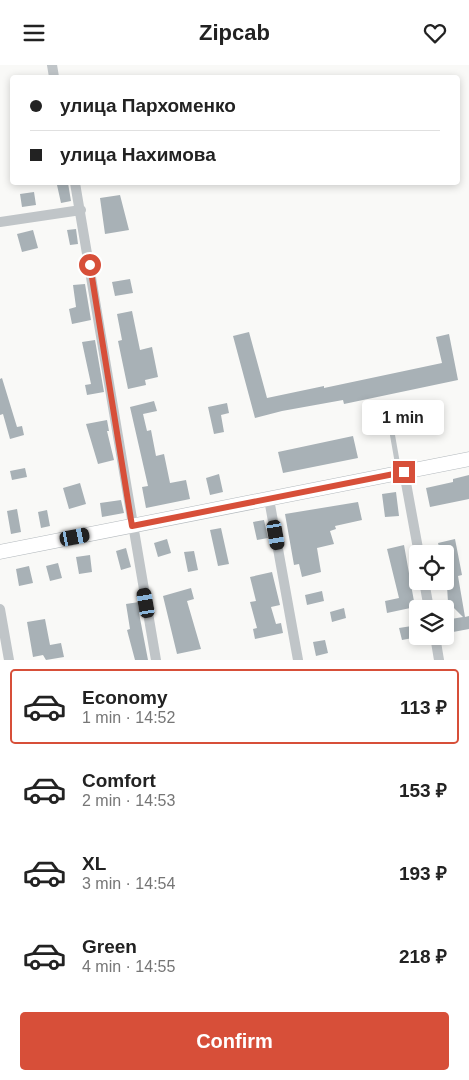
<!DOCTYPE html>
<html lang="en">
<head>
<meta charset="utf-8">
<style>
  :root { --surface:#fff; --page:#f6f6f6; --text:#222; --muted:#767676; --line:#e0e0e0; --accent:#d74f39 }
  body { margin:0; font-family:Helvetica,sans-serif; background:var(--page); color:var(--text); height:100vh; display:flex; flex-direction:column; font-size:19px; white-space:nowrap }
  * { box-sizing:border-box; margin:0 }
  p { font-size:16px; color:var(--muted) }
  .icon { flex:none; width:28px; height:28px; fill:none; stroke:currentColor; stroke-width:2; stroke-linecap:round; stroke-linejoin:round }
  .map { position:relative; height:595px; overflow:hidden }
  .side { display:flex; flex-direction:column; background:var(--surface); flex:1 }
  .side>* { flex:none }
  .guide { position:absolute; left:10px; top:10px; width:450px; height:110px; border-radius:5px; box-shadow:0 2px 8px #0003; display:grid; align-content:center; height:110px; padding:0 20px; background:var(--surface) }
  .tools { position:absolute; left:409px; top:480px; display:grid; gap:10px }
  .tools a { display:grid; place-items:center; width:45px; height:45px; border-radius:5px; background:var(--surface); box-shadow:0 2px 8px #0003; font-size:25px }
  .end { position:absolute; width:22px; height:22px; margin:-11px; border:6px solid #d74f39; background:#fff; box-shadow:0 0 0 2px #fff }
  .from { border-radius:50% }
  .bubble { position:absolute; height:35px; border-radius:5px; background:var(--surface); box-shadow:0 2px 8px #0003; font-size:16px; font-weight:700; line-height:35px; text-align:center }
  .car { position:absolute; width:15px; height:30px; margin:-15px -8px; border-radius:6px; box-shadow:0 0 4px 1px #0007; background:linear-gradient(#222 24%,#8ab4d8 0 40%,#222 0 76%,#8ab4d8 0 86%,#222 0) }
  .guide b { display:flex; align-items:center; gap:18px; height:48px; font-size:19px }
  .guide b+b { border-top:1px solid var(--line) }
  .guide i { width:12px; height:12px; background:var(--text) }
  ul { padding:9px 0 0; list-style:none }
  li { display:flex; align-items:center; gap:15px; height:75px; margin:0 10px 8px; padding:0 10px; border:2px solid transparent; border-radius:5px }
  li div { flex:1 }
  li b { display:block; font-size:19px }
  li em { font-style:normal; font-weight:700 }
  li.selected { border-color:var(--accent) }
  li>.icon { width:45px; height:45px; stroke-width:1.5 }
  .button { display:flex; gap:10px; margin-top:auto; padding:10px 20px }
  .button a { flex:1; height:58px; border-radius:5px; background:var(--accent); color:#fff; font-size:20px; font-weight:700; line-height:58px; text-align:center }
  header { display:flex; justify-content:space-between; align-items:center; height:65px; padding:0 20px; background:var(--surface); font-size:22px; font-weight:700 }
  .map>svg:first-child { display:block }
</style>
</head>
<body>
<header><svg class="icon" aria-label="menu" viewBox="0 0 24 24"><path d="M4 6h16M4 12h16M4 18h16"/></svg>Zipcab<svg class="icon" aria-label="heart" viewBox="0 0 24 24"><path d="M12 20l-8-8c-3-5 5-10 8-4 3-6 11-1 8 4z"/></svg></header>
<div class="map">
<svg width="469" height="595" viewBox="0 0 469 595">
  <rect width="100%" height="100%" fill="#f9f9f7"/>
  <!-- building -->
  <path fill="#a8b1b6" d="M68 118 71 136 61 138 57 120Z
    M34 127 36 140 22 142 20 129Z
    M120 130 129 165 105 169 100 133Z
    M76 164 78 179 70 180 67 165Z
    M33 165 38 183 22 187 17 169Z
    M130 214 133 228 115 231 112 217Z
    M85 219 91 255 72 259 69 244 76 242 73 220Z
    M132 246 140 285 152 282 158 312 145 315 146 320 128 324 118 276 122 275 117 249Z
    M249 267 267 333 324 321V323L442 298 436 272 449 269 458 315 344 339 343 335 282 346 255 353 233 271Z
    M95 275 104 327 87 330 85 320 91 319 82 277Z
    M2 313 17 362 22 361 24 370 10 374 3 349 0 350V314Z
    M154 336 157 346 143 349 147 366 151 365 156 391 164 389 170 418 186 415 190 434 146 443 142 422 148 421 130 342Z
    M227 338 229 348 221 350 224 367 214 369 208 342Z
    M107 355 109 366H107L114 395 98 399 86 359Z
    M353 371 358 393 283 408 278 387Z
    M25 403 27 412 12 415 10 406Z
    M219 409 223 427 210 430 206 413Z
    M469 410V434L430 442 426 423 453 417V414Z
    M80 418 86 439 69 444 63 423Z
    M396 427 399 451 385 452 382 429Z
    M121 435 124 448 102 452 100 438Z
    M358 437 362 455 335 461 336 464 330 466 334 479 317 483 321 507 302 512 299 499 294 500 285 449Z
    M17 444 21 467 11 469 7 446Z
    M47 445 50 461 41 463 38 447Z
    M264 455 268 473 257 475 253 457Z
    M221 463 229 499 218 501 210 465Z
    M167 474 171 488 158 492 154 478Z
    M455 474 462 510 458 511 465 552 469 551V564L453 567 451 554 463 552 448 537 445 489H441L438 478Z
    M404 480 415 542 387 548 385 536 399 533 387 484Z
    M126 483 131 502 121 505 116 486Z
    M194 486 198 505 188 507 184 487Z
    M90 490 92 507 79 509 76 492Z
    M58 498 62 513 50 516 46 501Z
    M29 501 33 518 19 521 16 504Z
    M272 507 280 540 271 542 276 559 281 558 283 568 255 574 253 564 257 563 250 537 256 536 250 512Z
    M191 523 194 534 187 536 201 584 177 589 163 531Z
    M322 526 324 536 307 540 305 530Z
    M139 537 141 548H139L148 595H135L127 565 130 564 126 539Z
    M344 543 346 553 332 557 330 547Z
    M45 554 50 580 61 578 64 592 46 595 43 590 33 592 27 557Z
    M418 560V572L402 575 399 563Z
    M325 575 328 588 316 591 313 577Z"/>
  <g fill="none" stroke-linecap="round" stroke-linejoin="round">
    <!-- secondary casing -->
    <g stroke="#b3b9bd" stroke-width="15">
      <path id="secondary" d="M0 487 469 394"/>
    </g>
    <!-- lane -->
    <path stroke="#c0c5c8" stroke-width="5" d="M387 339 399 407"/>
    <!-- street -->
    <path stroke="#c0c5c8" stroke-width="10" d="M52 0 54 12
      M75 118 156 595
      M0 157 81 145
      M404 407 419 489
      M269 434 298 595
      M424 516 429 544
      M0 544 9 595
      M435 571 439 595"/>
    <!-- secondary -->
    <use href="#secondary" stroke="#fff" stroke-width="14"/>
  </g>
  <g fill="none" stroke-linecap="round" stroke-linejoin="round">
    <!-- route -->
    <path stroke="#d74f39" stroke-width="6" d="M90 200 132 461 404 407"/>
  </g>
</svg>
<div class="tools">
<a><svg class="icon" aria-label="locate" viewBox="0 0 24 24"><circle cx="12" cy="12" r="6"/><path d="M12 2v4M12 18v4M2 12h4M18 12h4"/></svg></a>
<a><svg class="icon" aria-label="layers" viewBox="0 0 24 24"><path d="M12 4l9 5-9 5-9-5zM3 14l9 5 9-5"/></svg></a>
</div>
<i class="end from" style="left:90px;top:200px"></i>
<i class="end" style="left:404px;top:407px"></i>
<div class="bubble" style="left:362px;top:335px;width:82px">1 min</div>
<i class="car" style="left:276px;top:470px;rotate:170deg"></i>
<i class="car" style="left:75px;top:472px;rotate:79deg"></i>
<i class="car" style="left:146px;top:538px;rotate:350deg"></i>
<div class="guide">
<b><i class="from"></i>улица Пархоменко</b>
<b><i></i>улица Нахимова</b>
</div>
</div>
<section class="side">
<ul>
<li class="selected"><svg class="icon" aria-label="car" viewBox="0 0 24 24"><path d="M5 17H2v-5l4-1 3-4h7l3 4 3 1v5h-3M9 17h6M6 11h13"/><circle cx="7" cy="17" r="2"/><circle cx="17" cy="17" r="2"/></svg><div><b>Economy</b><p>1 min · 14:52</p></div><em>113 ₽</em></li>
<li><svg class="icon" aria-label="car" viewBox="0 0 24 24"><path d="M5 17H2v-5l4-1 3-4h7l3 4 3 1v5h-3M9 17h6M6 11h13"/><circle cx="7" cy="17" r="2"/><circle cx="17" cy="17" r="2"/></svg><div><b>Comfort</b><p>2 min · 14:53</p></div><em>153 ₽</em></li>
<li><svg class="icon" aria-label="car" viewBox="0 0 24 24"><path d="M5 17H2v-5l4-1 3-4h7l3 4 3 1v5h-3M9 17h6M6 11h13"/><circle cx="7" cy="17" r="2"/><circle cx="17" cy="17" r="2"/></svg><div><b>XL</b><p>3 min · 14:54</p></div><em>193 ₽</em></li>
<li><svg class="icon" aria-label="car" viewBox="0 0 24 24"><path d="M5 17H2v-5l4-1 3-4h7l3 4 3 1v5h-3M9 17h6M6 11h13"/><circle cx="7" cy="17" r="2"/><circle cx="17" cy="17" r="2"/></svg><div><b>Green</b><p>4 min · 14:55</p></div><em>218 ₽</em></li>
</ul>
<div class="button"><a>Confirm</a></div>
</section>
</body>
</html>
